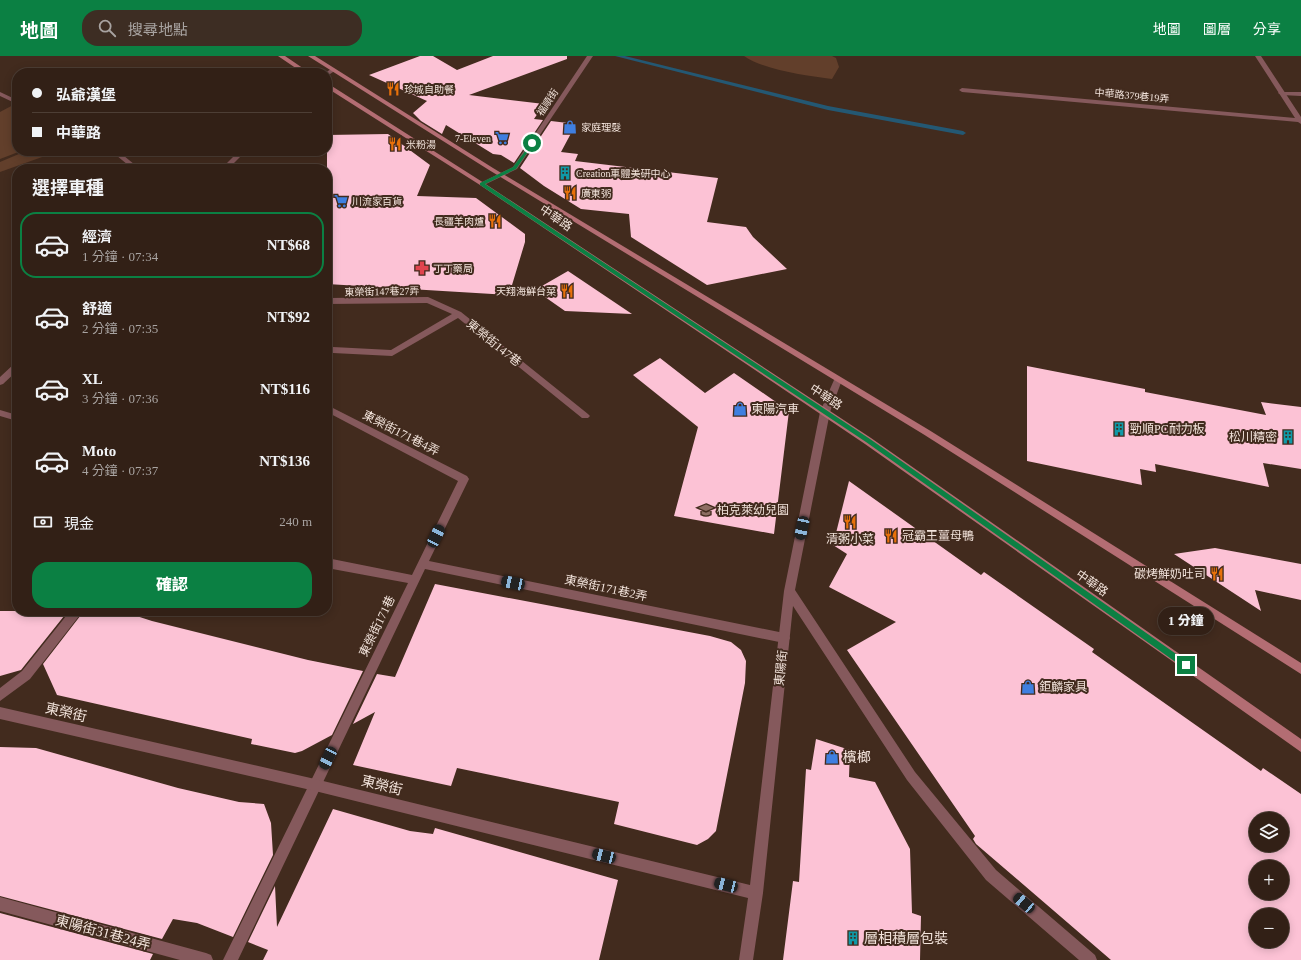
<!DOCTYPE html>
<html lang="zh-TW">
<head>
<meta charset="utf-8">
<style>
  :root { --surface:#322016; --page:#3d2d23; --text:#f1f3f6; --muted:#a8a3a1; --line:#4d3e35; --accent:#0b8043 }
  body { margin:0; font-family:"Times New Roman","Noto Sans TC",serif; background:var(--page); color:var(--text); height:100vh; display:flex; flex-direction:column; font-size:15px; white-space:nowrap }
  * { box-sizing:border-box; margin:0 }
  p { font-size:13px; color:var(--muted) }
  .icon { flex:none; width:22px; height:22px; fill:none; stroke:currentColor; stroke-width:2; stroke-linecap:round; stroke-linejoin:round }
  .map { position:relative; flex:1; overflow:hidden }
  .side { position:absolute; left:12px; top:108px; width:320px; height:452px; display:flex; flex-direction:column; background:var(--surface); border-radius:16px; box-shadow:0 2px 10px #0003,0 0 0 1px var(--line) }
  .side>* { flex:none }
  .guide { position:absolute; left:12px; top:12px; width:320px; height:88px; border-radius:16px; box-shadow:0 2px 10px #0003,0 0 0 1px var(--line); display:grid; align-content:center; height:88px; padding:0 20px; background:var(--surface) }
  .buttons { position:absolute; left:1249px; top:756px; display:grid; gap:8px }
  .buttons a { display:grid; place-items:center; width:40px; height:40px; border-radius:50%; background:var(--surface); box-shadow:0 2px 10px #0003,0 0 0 1px var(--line); font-size:20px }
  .end { position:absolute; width:18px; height:18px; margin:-9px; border:5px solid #0b8043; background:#fff; box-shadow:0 0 0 2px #fff }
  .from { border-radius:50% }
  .bubble { position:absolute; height:28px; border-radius:14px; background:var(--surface); box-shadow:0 2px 10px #0003,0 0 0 1px var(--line); font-size:13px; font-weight:800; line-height:28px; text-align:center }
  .car { position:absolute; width:12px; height:24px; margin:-12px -6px; border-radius:5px; box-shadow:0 0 3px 1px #0007; background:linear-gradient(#222 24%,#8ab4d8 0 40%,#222 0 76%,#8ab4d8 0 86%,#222 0) }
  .guide b { display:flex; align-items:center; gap:14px; height:38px; font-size:15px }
  .guide b+b { border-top:1px solid var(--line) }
  .guide i { width:10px; height:10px; background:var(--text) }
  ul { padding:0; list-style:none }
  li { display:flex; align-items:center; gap:12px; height:66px; margin:0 8px 6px; padding:0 12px; border:2px solid transparent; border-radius:16px }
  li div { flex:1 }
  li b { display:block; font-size:15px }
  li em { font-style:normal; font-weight:800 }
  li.selected { border-color:var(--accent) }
  li>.icon { width:36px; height:36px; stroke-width:1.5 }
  h2 { padding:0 20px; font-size:18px; line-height:48px }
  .pay { display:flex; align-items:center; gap:10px; height:44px; padding:0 20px; font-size:15px }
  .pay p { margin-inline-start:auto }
  .button { display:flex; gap:8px; margin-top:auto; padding:8px 20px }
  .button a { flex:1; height:46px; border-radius:16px; background:var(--accent); color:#fff; font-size:16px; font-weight:800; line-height:46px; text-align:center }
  header { display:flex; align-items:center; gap:24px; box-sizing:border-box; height:56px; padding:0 20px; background:var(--accent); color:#fff }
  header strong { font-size:19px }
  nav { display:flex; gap:22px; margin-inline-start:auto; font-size:14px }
  .search { width:280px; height:36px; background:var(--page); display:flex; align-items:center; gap:10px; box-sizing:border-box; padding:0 14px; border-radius:16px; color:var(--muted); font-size:15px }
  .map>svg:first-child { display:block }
</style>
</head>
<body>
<header>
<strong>地圖</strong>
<div class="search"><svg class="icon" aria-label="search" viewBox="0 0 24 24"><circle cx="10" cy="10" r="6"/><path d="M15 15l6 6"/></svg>搜尋地點</div>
<nav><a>地圖</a><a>圖層</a><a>分享</a></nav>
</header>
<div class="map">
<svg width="1301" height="904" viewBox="0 0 1301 904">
  <rect width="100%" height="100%" fill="#422b1e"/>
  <!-- green -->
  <path fill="#623f2b" d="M744 0H832L836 2 839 11 832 23C807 20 764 14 744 0Z
    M15 48 17 49V95H21L0 103V56Z
    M26 95H59L0 116V106Z"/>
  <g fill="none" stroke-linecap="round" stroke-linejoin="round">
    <!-- stream -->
    <path fill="#245873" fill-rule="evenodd" d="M615 0H625L828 50 963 75 966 77 963 79 828 54Z"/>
  </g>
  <!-- building -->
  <path fill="#fcc2d5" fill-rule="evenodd" d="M420 0H433L457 14 493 0H567V3L469 39 544 48 534 63 543 64 514 107 501 99 493 98 446 69 442 78 421 65 413 57 427 45 369 19Z
    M551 65 576 68 561 96 578 98 575 105 718 122 707 166 746 171 753 181 787 213 707 229 631 181 629 158 581 153 544 130 520 112Z
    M388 78 430 109 417 140 476 142 525 178V186L509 239 327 228V79Z
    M568 215 632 258 565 255 535 234Z
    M660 302 705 337 734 317 789 355 774 478 674 460 698 371 633 319Z
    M1027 310 1145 333V336L1266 359 1261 346 1301 351V413L1263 407 1269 431 1155 408 1156 416 1140 413 1142 429 1027 405Z
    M849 425 981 519 984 516 1094 593 1092 596 1261 715 1263 712 1301 738V904H1111L976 788 973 783 975 780 847 594 896 566 829 531 847 498 833 489ZM1256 763H1282V789H1256ZM1256 811H1282V837H1256ZM1256 859H1282V885H1256Z
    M1215 492 1301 508V544L1255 534 1261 555 1174 498Z
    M435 528 710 580 731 586 741 594 746 605 745 627 716 775 708 783 697 789 614 768 619 746 457 712 451 730 353 709 375 656 353 668 377 618 395 621Z
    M0 555H68L21 614 0 620Z
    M84 555H121L152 565 308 604 363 615 332 679 302 695 295 697 251 688 252 683 57 639 43 608Z
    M816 683 850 694 849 721 875 726 910 793 912 857 921 860 920 904H783L793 825 799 826 806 713 811 714Z
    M0 691 36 692 178 732 239 746 264 748 271 767 273 799 233 881 197 867 173 863 162 883 0 840Z
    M333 753 410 775 433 778 435 772 618 824 599 904H263L268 894 248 886 275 830 277 871Z
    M0 857 153 898 150 904H0Z"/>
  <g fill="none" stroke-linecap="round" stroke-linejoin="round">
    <!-- lane -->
    <path fill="#85595c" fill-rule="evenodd" d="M1279 36H1301V40L1281 39 1278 37Z
      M428 241 461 256 588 358 590 360 588 362H582L458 262 392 300 333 297 327 299V293L333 291 391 294 452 258 427 247 327 248V242Z
      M327 349 467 420 469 423 429 505 784 577 788 578 790 582 788 586 784 587 425 513 238 904H223L408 527 327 512V502L412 519 458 425 327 356Z
      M0 354 17 359V365L0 360Z
      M70 555H83L30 623 0 645V632L22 615Z
      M0 841 206 897 211 899 213 904H180L0 855Z"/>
    <!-- street -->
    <path fill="#85595c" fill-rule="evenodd" d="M587 0H593L517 113 484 129H480V127L513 111Z
      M1255 0H1261L1301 61V68L1298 66 962 36 959 34 962 32 1295 62Z
      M331 13 336 14 327 20V17H325Z
      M0 36 17 44V48L0 40Z
      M111 95H118L140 113H133Z
      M239 95H246L228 113H221Z
      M17 307V315L3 328 0 329V321L14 308Z
      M838 321 842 324 830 356 795 534 915 716 996 814 1095 899 1097 904H1079L986 824 907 724 793 550 763 837 753 904H739L748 842 315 735 0 663V651L315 723 750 829 784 535 820 356 834 324Z"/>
    <!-- secondary -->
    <path fill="#b36d73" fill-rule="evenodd" d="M278 0H285L310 17H303Z
      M308 0H315L493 112 929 374 1301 607V618L923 378 489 114Z
      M327 27 484 127 871 382 1301 683V696L865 388 480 129 327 32Z"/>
  </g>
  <!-- route -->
  <path fill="#0b8043" d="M532 86 534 87 516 113 485 128 870 383 1189 607V612H1184L866 386 480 129V127L513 111Z"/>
  <!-- icons -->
  <defs>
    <g id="restaurant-bare" transform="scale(1.08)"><path d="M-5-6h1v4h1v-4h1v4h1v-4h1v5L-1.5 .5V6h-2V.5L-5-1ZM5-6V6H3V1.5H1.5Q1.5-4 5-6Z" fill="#e8710a" stroke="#422b1e" stroke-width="2.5" paint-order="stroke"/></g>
    <g id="shop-bare" transform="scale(1.08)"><path d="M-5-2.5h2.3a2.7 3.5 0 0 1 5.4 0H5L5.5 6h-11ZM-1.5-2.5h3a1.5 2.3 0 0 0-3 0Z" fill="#3f7fe0" stroke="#422b1e" stroke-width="2.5" paint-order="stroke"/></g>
    <g id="supermarket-bare" transform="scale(1.08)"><path d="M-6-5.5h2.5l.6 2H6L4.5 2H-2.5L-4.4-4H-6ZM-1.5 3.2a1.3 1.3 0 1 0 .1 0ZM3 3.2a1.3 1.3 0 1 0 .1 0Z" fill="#3f7fe0" stroke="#422b1e" stroke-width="2.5" paint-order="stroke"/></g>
    <g id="building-bare" transform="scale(1.08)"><path d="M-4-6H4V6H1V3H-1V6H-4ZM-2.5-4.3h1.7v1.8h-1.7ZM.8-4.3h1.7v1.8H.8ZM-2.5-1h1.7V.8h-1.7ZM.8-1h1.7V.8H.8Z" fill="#0f9aa8" stroke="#422b1e" stroke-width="2.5" paint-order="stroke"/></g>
    <g id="pharmacy-bare" transform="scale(1.08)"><path d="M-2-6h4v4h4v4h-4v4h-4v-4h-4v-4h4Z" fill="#e0444e" stroke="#422b1e" stroke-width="2.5" paint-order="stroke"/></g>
    <g id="school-bare" transform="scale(1.08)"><path d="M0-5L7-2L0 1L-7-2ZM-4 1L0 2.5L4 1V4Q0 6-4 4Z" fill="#8d6e63" stroke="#422b1e" stroke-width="2.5" paint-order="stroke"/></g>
  </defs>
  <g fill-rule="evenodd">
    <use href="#restaurant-bare" x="393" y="33"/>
    <use href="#shop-bare" x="570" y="71"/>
    <use href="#supermarket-bare" x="502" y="82"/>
    <use href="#restaurant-bare" x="395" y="88"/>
    <use href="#building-bare" x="565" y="117"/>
    <use href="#restaurant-bare" x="570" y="137"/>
    <use href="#supermarket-bare" x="341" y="145"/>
    <use href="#restaurant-bare" x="495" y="165"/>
    <use href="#pharmacy-bare" x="422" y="212"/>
    <use href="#restaurant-bare" x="567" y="235"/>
    <use href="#shop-bare" x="740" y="353"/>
    <use href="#building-bare" x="1119" y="373"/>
    <use href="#building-bare" x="1288" y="381"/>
    <use href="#school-bare" x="706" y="454"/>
    <use href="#restaurant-bare" x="850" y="466"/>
    <use href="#restaurant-bare" x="891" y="480"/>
    <use href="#restaurant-bare" x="1217" y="518"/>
    <use href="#shop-bare" x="1028" y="631"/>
    <use href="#shop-bare" x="832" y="701"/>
    <use href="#building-bare" x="853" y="882"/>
  </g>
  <g text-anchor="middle" stroke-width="4" stroke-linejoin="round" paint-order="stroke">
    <!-- far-poi labels -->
    <g font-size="10" fill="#f2e3db" stroke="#422b1e" text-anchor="start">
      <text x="404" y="37">珍城自助餐</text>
      <text x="581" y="75">家庭理髮</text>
      <text x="491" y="86" text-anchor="end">7-Eleven</text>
      <text x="406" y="92">米粉湯</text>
      <text x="576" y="121">Creation車體美研中心</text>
      <text x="581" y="141">廣東粥</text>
      <text x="352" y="149">川流家百貨</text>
      <text x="484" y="169" text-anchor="end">長疆羊肉爐</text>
      <text x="433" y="216">丁丁藥局</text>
      <text x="556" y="239" text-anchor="end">天翔海鮮台菜</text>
    </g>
    <!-- far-street labels -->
    <g font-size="10" fill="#f2e3db" stroke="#422b1e">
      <text transform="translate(1132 39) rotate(5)" y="4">中華路379巷19弄</text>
      <text transform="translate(547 46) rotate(-56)" y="4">福順街</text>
      <text transform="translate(382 235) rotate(-1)" y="4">東榮街147巷27弄</text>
    </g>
    <!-- street labels -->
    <g font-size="12" fill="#f2e3db" stroke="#422b1e">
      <text transform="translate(556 162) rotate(34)" y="4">中華路</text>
      <text transform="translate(494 287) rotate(39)" y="4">東榮街147巷</text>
      <text transform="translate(826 341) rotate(33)" y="4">中華路</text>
      <text transform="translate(401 377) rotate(27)" y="4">東榮街171巷4弄</text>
      <text transform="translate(1092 527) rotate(35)" y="4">中華路</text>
      <text transform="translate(606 532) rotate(12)" y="4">東榮街171巷2弄</text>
      <text transform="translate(377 570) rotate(-64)" y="4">東榮街171巷</text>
      <text transform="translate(781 612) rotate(-84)" y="4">東陽街</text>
    </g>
    <!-- poi labels -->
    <g font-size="12" fill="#f2e3db" stroke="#422b1e" text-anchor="start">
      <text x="751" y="357">東陽汽車</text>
      <text x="1130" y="377">勁順PC耐力板</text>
      <text x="1277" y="385" text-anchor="end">松川精密</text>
      <text x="717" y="458">柏克萊幼兒園</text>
      <text x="902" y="484">冠霸王薑母鴨</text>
      <text x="850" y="487" text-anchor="middle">清粥小菜</text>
      <text x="1206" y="522" text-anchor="end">碳烤鮮奶吐司</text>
      <text x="1039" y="635">鉅麟家具</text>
    </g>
    <!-- near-street labels -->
    <g font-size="14" fill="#f2e3db" stroke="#422b1e">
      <text transform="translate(66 656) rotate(13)" y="5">東榮街</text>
      <text transform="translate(382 729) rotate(14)" y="5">東榮街</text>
      <text transform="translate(103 876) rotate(15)" y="5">東陽街31巷24弄</text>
    </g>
    <!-- near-poi labels -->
    <g font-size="14" fill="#f2e3db" stroke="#422b1e" text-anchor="start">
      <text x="843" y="706">檳榔</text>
      <text x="864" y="887">層相積層包裝</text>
    </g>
  </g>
</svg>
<div class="buttons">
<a><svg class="icon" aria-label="layers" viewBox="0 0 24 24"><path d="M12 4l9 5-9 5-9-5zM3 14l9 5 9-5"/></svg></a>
<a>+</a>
<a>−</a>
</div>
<i class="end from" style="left:532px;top:87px"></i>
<i class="end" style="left:1186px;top:609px"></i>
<div class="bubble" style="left:1158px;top:551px;width:56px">1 分鐘</div>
<i class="car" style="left:802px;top:472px;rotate:192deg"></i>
<i class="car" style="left:436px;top:480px;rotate:26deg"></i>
<i class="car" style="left:513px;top:527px;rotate:282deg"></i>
<i class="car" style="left:328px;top:702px;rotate:206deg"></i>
<i class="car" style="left:604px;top:800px;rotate:284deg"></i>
<i class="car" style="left:726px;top:829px;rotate:284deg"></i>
<i class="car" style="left:1024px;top:847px;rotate:310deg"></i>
<div class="guide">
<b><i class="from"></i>弘爺漢堡</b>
<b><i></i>中華路</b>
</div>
<section class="side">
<h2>選擇車種</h2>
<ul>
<li class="selected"><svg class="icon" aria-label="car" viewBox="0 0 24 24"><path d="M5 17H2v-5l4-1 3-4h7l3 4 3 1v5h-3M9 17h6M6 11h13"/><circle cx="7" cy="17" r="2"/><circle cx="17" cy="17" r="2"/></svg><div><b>經濟</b><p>1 分鐘 · 07:34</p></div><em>NT$68</em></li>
<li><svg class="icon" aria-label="car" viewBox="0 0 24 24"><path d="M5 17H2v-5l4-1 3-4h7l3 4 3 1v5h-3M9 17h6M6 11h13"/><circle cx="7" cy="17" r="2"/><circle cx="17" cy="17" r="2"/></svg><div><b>舒適</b><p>2 分鐘 · 07:35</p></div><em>NT$92</em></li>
<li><svg class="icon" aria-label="car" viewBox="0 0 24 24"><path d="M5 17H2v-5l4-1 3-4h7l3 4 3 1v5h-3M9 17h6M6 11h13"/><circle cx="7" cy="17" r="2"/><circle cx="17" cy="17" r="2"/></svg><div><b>XL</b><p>3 分鐘 · 07:36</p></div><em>NT$116</em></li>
<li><svg class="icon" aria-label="car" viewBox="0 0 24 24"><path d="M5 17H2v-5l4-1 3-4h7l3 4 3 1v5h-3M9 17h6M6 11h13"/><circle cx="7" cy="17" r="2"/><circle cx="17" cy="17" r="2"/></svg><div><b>Moto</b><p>4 分鐘 · 07:37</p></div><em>NT$136</em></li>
</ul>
<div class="pay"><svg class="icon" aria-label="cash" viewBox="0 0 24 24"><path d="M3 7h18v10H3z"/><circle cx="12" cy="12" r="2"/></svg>現金<p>240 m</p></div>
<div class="button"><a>確認</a></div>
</section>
</div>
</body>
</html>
